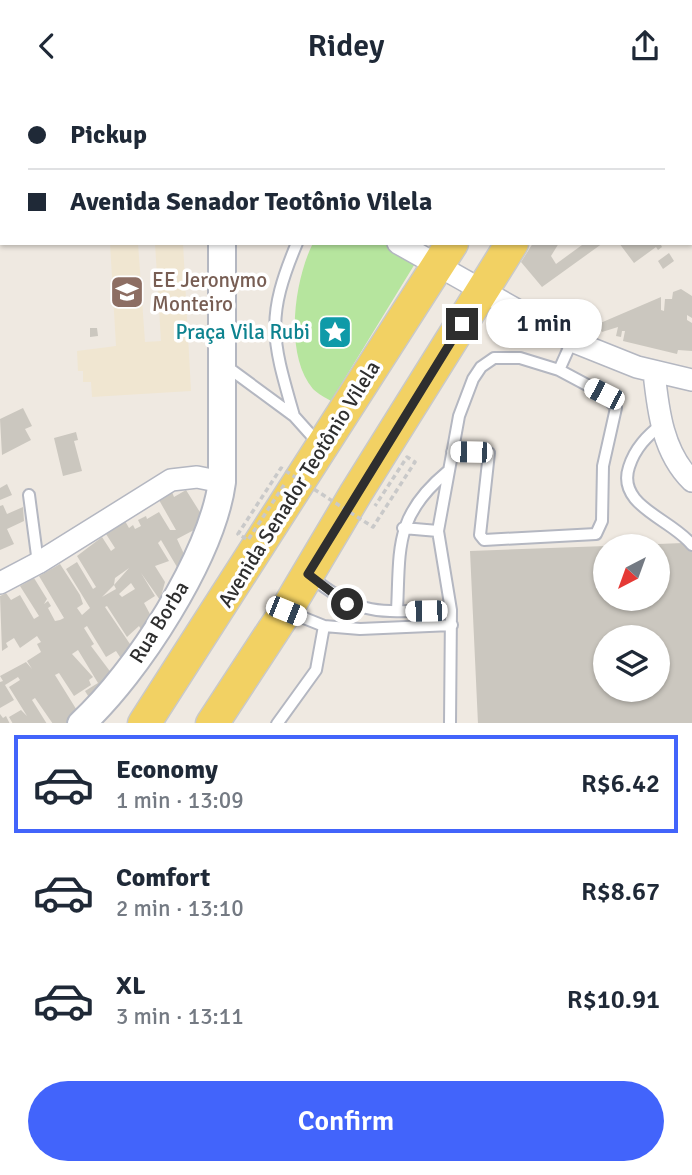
<!DOCTYPE html>
<html lang="en">
<head>
<meta charset="utf-8">
<style>
  :root { --surface:#fff; --page:#f2f2f3; --text:#1f2937; --muted:#747a83; --line:#e0e1e3; --accent:#4264fb }
  body { margin:0; font-family:Signika,sans-serif; background:var(--page); color:var(--text); height:100vh; display:flex; flex-direction:column; font-size:26px; white-space:nowrap }
  * { box-sizing:border-box; margin:0 }
  p { font-size:23px; color:var(--muted) }
  .icon { flex:none; width:38px; height:38px; fill:none; stroke:currentColor; stroke-width:2; stroke-linecap:round; stroke-linejoin:round }
  .map { position:relative; height:632px; overflow:hidden }
  .details { display:flex; flex-direction:column; background:var(--surface); flex:1 }
  .details>* { flex:none }
  .guide { position:absolute; left:0px; top:0px; width:693px; height:154px; box-shadow:0 2px 5px #0004; display:grid; align-content:center; height:154px; padding:0 28px; background:var(--surface) }
  .needle { width:46px; rotate:221deg }
  .tools { position:absolute; left:593px; top:443px; display:grid; gap:14px }
  .tools a { display:grid; place-items:center; width:77px; height:77px; border-radius:50%; background:var(--surface); box-shadow:0 2px 5px #0004; font-size:35px }
  .end { position:absolute; width:32px; height:32px; margin:-16px; border:9px solid #2e2e2e; background:#fff; box-shadow:0 0 0 4px #fff }
  .from { border-radius:50% }
  .bubble { position:absolute; height:49px; border-radius:24px; background:var(--surface); box-shadow:0 2px 5px #0004; font-size:23px; font-weight:600; line-height:49px; text-align:center }
  .car { position:absolute; width:21px; height:42px; margin:-21px -10px; border-radius:9px; box-shadow:0 0 5px 2px #0007; background:linear-gradient(#fff 24%,#345 0 40%,#fff 0 76%,#345 0 86%,#fff 0) }
  .guide b { display:flex; align-items:center; gap:24px; height:66px; font-size:26px }
  .guide b+b { border-top:2px solid var(--line) }
  .guide i { width:18px; height:18px; background:var(--text) }
  ul { padding:12px 0 0; list-style:none }
  li { display:flex; align-items:center; gap:21px; height:98px; margin:0 14px 10px; padding:0 14px; border:4px solid transparent; border-radius:0px }
  li div { flex:1 }
  li b { display:block; font-size:26px }
  li em { font-style:normal; font-weight:600 }
  li.selected { border-color:var(--accent) }
  li>.icon { width:63px; height:63px; stroke-width:1.5 }
  .cta { display:flex; gap:14px; margin-top:auto; padding:14px 28px }
  .cta a { flex:1; height:80px; border-radius:42px; background:var(--accent); color:#fff; font-size:28px; font-weight:600; line-height:80px; text-align:center }
  header { display:flex; justify-content:space-between; align-items:center; height:91px; padding:0 28px; background:var(--surface); font-size:32px; font-weight:600 }
  .map>svg:first-child { display:block }
</style>
</head>
<body>
<header><svg class="icon" aria-label="back" viewBox="0 0 24 24"><path d="M15 5l-7 7 7 7"/></svg>Ridey<svg class="icon" aria-label="share" viewBox="0 0 24 24"><path d="M12 15V3M7 8l5-5 5 5M5 13v7h14v-7"/></svg></header>
<div class="map">
<svg width="692" height="633" viewBox="0 0 692 633">
  <rect width="100%" height="100%" fill="#efe9e1"/>
  <!-- education -->
  <path fill="#f0e6d1" d="M110 152H138L145 251 161 250 155 152H183L191 300 92 306 91 291H83V280H78L77 260 116 255Z"/>
  <!-- green -->
  <path fill="#b6e59e" d="M313 152H386L416 171 331 310C326 307 318 303 313 298 284 264 294 190 313 152Z"/>
  <!-- building -->
  <path fill="#cbc7bf" fill-rule="evenodd" d="M533 152H559L551 165 556 173 582 154 579 152H603L542 196 521 171Z
    M619 152H660L662 156 658 159 656 156 634 172Z
    M669 162 674 170 663 178 658 170Z
    M681 198 692 205V227L687 224V229L692 232V260L678 259 677 263 623 250 625 240H622L621 246 616 245 618 236 602 241 598 233 661 206V219L664 220 665 208H672L673 201Z
    M90 237H97L98 245 90 246Z
    M23 317 32 335 25 338 31 349 2 364 0 328Z
    M76 341 78 349 74 350 82 380 63 385 54 347Z
    M7 393 12 404 0 409V397Z
    M186 399 203 426 194 439 177 448 184 463 177 476 161 449 158 452 169 470 155 475 165 491 160 509 141 482 155 505 144 512 151 525 142 540 139 535 127 546 107 515 105 516 132 556 122 569 116 560 106 566 87 535 84 537 94 553 91 555 112 583 90 608 85 600 98 592 78 559 72 563 93 586 89 589 91 594 74 605 59 582 55 584 78 621 65 633H53L35 607 32 609 47 633H13L9 626 21 619 27 625 9 596 20 589 18 586 5 594 14 609 0 617V591L3 590 0 585 26 571 32 578 27 570 41 561 37 553 41 551 37 545 20 557 14 547 6 552 8 556 2 560 0 505 6 502 11 509 20 504 34 528 39 525 20 495 34 487 47 508 44 513 48 510 51 515 48 517 55 530 60 529 64 527 39 485 60 473 80 504 83 513 77 517 82 524 90 517 66 478 77 471 93 498 96 496 77 465 102 446 111 460 115 457 106 443 125 430 129 437 133 434 135 438 141 435 138 429 146 425 147 428 159 421 170 439H176L159 409 172 401 174 406ZM129 477 114 494 116 498 102 506 114 494 115 487ZM131 492 135 498 122 506 119 503Z
    M3 414 7 423 23 416 24 430 7 438 14 453 0 459V415Z
    M683 452 692 461V633H478L470 460 606 455V508H658V453ZM606 546H658V598H606Z
    M0 623 3 627 6 625 10 633H0Z"/>
  <g fill="none" stroke-linecap="round" stroke-linejoin="round">
    <!-- service casing -->
    <g stroke="#b4b7c1" stroke-width="14">
      <path id="service" d="M315 2 316 0
        M0 90H2
        M226 275 294 325 320 354
        M559 279 572 250
        M294 325C272 248 265 228 297 152
        M662 333C647 345 635 357 629 376 616 415 672 428 692 454
        M29 404 38 472
        M403 437 438 440
        M310 485C365 530 384 519 451 519
        M397 520C400 457 394 425 447 381
        M289 521 324 535 360 538 452 534
        M277 633 316 579 324 535
        M450 633 451 519 438 440 459 325 473 288 481 276 494 267H520L559 279 604 303 616 317 603 375 602 430 596 443 484 449 480 444 489 362 452 361"/>
    </g>
    <!-- minor casing -->
    <g stroke="#b4b7c1" stroke-width="24">
      <path id="minor" d="M642 2 644 0
        M398 152 572 250 637 276 692 289
        M654 281C658 320 663 362 692 390
        M0 492 38 472 171 389 197 386 222 391"/>
    </g>
    <!-- tertiary casing -->
    <g stroke="#b4b7c1" stroke-width="30">
      <path id="tertiary" d="M230 2V0
        M274 2V0
        M81 633C137 582 212 465 222 391V152"/>
    </g>
    <!-- primary casing -->
    <g stroke="#c9c9c9" stroke-width="35">
      <path id="primary" d="M510 2 512 0
        M544 2 545 0
        M609 2 610 0
        M144 633 452 152
        M212 633 286 520 356 402 512 152"/>
    </g>
    <!-- service -->
    <use href="#service" stroke="#fff" stroke-width="10"/>
    <!-- minor -->
    <use href="#minor" stroke="#fff" stroke-width="21"/>
    <!-- tertiary -->
    <use href="#tertiary" stroke="#fff" stroke-width="26"/>
    <!-- primary -->
    <use href="#primary" stroke="#f2d163" stroke-width="32"/>
    <!-- path-bridge -->
    <path stroke="#c9c9c9" stroke-width="3.5" stroke-dasharray="5 3.5" stroke-linecap="butt" d="M284 394 248 449 238 443 281 377 373 436 415 371 407 366 375 415"/>
  </g>
  <g fill="none" stroke-linecap="round" stroke-linejoin="round">
    <!-- route -->
    <path stroke="#2e2e2e" stroke-width="9" d="M347 513 308 483 462 233"/>
  </g>
  <!-- icons -->
  <defs>
    <g id="school-square" transform="scale(1.75)"><rect x="-9" y="-9" width="18" height="18" rx="4" fill="#8d6e63" stroke="#fff"/><path d="M0-5L7-2L0 1L-7-2ZM-4 1L0 2.5L4 1V4Q0 6-4 4Z" fill="#fff"/></g>
    <g id="sight-square" transform="scale(1.75)"><rect x="-9" y="-9" width="18" height="18" rx="4" fill="#0f9aa8" stroke="#fff"/><path d="M0-6L1.8-2.2L6-1.7L2.9 1.2L3.7 5.4L0 3.3L-3.7 5.4L-2.9 1.2L-6-1.7L-1.8-2.2Z" fill="#fff"/></g>
  </defs>
  <g fill-rule="evenodd">
    <use href="#school-square" x="127" y="201"/>
    <use href="#sight-square" x="335" y="241"/>
  </g>
  <g text-anchor="middle" stroke-width="7" stroke-linejoin="round" paint-order="stroke">
    <!-- education labels -->
    <g font-size="21" fill="#785e54" stroke="#fff" text-anchor="start">
      <text x="152" y="196">EE Jeronymo<tspan x="152" dy="24">Monteiro</tspan></text>
    </g>
    <!-- culture labels -->
    <g font-size="21" fill="#0d838f" stroke="#fff" text-anchor="end">
      <text x="310" y="248">Praça Vila Rubi</text>
    </g>
    <!-- street labels -->
    <g font-size="21" fill="#2e2e2e" stroke="#fff">
      <text transform="translate(299 393) rotate(-58)" y="7">Avenida Senador Teotônio Vilela</text>
      <text transform="translate(159 531) rotate(-58)" y="7">Rua Borba</text>
    </g>
  </g>
</svg>
<div class="tools">
<a><svg class="needle" viewBox="-14 -14 28 28"><path d="M0-13l5 13h-10z" fill="#e53935"/><path d="M0 13l5-13h-10z" fill="#747a83"/></svg></a>
<a><svg class="icon" aria-label="layers" viewBox="0 0 24 24"><path d="M12 4l9 5-9 5-9-5zM3 14l9 5 9-5"/></svg></a>
</div>
<i class="end from" style="left:347px;top:513px"></i>
<i class="end" style="left:462px;top:233px"></i>
<div class="bubble" style="left:486px;top:208px;width:116px">1 min</div>
<i class="car" style="left:604px;top:303px;rotate:297deg"></i>
<i class="car" style="left:471px;top:361px;rotate:271deg"></i>
<i class="car" style="left:286px;top:520px;rotate:112deg"></i>
<i class="car" style="left:426px;top:520px;rotate:269deg"></i>
<div class="guide">
<b><i class="from"></i>Pickup</b>
<b><i></i>Avenida Senador Teotônio Vilela</b>
</div>
</div>
<section class="details">
<ul>
<li class="selected"><svg class="icon" aria-label="car" viewBox="0 0 24 24"><path d="M5 17H2v-5l4-1 3-4h7l3 4 3 1v5h-3M9 17h6M6 11h13"/><circle cx="7" cy="17" r="2"/><circle cx="17" cy="17" r="2"/></svg><div><b>Economy</b><p>1 min · 13:09</p></div><em>R$6.42</em></li>
<li><svg class="icon" aria-label="car" viewBox="0 0 24 24"><path d="M5 17H2v-5l4-1 3-4h7l3 4 3 1v5h-3M9 17h6M6 11h13"/><circle cx="7" cy="17" r="2"/><circle cx="17" cy="17" r="2"/></svg><div><b>Comfort</b><p>2 min · 13:10</p></div><em>R$8.67</em></li>
<li><svg class="icon" aria-label="car" viewBox="0 0 24 24"><path d="M5 17H2v-5l4-1 3-4h7l3 4 3 1v5h-3M9 17h6M6 11h13"/><circle cx="7" cy="17" r="2"/><circle cx="17" cy="17" r="2"/></svg><div><b>XL</b><p>3 min · 13:11</p></div><em>R$10.91</em></li>
</ul>
<div class="cta"><a>Confirm</a></div>
</section>
</body>
</html>
